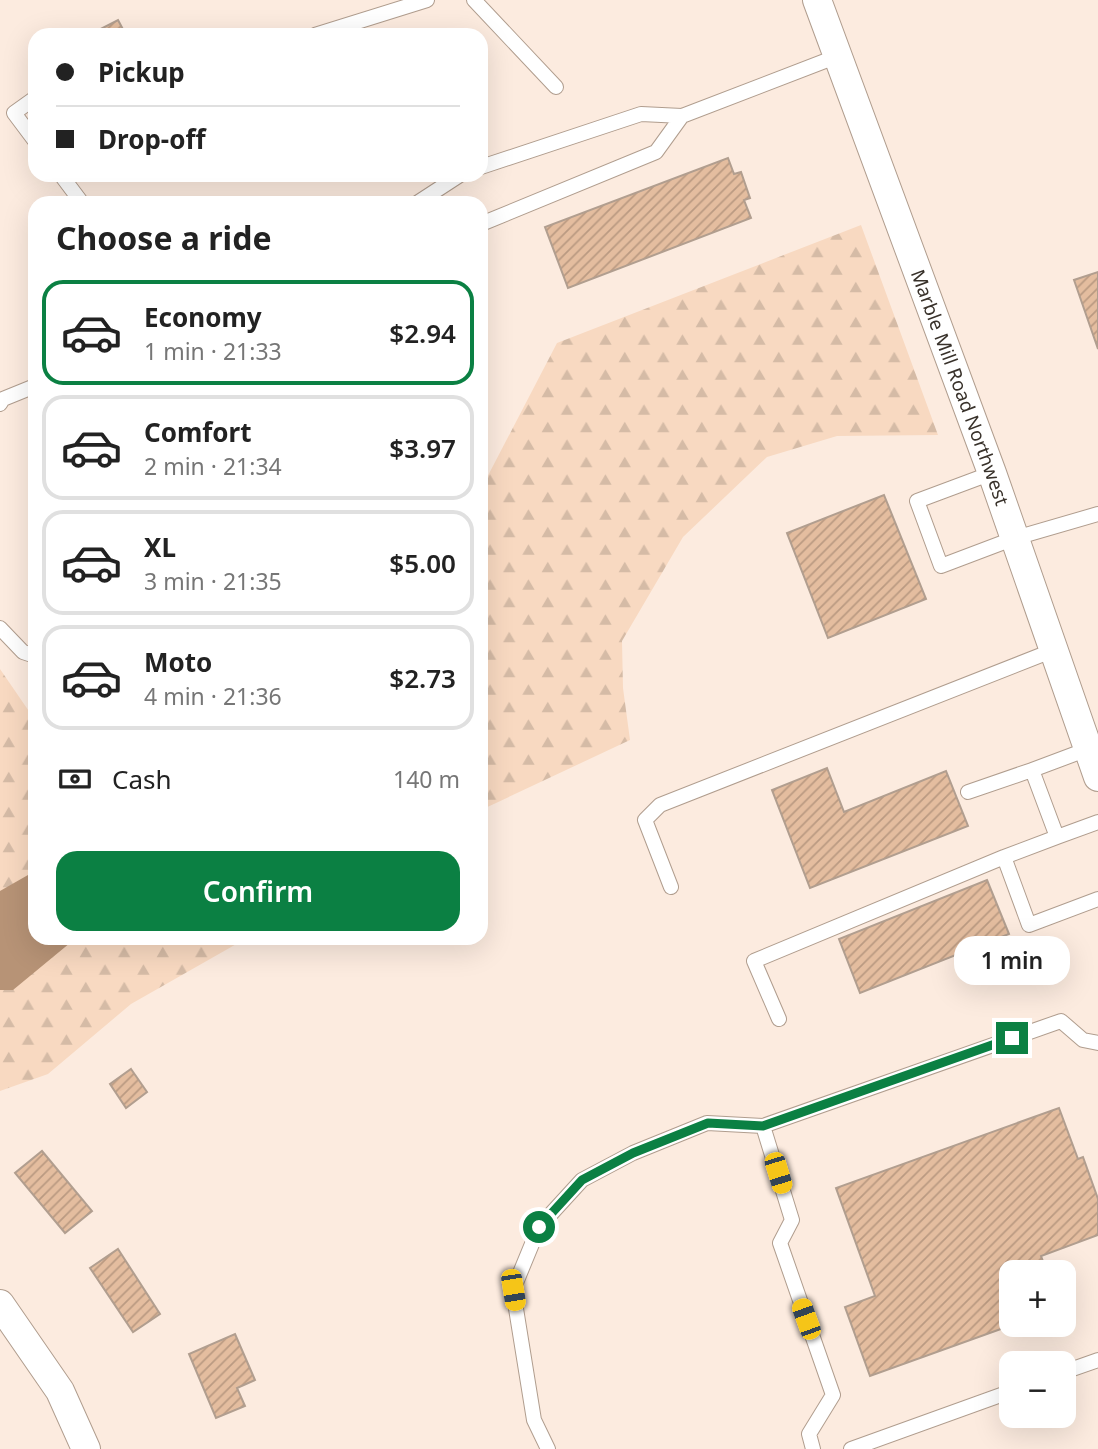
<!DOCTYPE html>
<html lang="en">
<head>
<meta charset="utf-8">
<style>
  :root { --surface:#fff; --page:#f2f2f2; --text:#222; --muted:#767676; --line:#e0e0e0; --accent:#0b8043 }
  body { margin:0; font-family:"Noto Sans",sans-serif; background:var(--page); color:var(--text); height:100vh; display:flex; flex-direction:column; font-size:26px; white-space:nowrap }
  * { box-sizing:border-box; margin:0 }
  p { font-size:23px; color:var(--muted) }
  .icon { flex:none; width:38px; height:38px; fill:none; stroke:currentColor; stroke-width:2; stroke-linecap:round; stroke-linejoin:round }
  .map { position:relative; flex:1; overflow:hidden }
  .panel { position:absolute; left:28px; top:196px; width:460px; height:749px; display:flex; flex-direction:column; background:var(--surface); border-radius:21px; box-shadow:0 7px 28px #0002 }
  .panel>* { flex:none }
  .top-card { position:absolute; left:28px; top:28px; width:460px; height:154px; border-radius:21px; box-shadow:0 7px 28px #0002; display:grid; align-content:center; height:154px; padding:0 28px; background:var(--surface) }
  .buttons { position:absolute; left:999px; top:1260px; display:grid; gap:14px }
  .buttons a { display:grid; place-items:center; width:77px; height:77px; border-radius:14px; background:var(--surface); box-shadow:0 7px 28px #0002; font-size:35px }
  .end { position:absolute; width:32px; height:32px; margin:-16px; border:9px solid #0b8043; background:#fff; box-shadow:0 0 0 4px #fff }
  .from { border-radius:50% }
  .bubble { position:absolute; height:49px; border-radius:21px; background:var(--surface); box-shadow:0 7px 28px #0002; font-size:23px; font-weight:600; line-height:49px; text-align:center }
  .car { position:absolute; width:21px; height:42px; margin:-21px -10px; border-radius:9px; box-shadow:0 0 5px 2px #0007; background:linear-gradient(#f5c518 24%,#345 0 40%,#f5c518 0 76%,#345 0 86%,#f5c518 0) }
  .top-card b { display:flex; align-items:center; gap:24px; height:66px; font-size:26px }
  .top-card b+b { border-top:2px solid var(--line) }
  .top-card i { width:18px; height:18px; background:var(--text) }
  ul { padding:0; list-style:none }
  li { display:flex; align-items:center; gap:21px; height:105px; margin:0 14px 10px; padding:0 14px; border:4px solid var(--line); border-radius:21px }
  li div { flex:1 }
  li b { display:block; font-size:26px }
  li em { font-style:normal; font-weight:600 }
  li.on { border-color:var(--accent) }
  li>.icon { width:63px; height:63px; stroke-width:1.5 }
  h2 { padding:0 28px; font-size:32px; line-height:84px }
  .pay { display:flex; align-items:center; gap:18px; height:77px; padding:0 28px; font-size:26px }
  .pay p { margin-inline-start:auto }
  .cta { display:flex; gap:14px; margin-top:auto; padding:14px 28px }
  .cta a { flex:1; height:80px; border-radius:21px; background:var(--accent); color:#fff; font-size:28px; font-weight:600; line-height:80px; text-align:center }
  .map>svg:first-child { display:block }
</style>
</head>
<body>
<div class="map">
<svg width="1098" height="1449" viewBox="0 0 1098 1449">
  <defs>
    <pattern id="forest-firs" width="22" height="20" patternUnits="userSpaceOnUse" patternTransform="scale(1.75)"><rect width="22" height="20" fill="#f8d9c1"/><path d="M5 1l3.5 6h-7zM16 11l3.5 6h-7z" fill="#d5bba6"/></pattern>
    <pattern id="building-hatch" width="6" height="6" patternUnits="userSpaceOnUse" patternTransform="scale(1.75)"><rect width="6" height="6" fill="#e4bd9f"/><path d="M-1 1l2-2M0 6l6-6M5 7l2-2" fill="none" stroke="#ba9a82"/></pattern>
  </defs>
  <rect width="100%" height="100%" fill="#fcebdf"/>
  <!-- forest -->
  <path fill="url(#forest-firs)" d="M861 225 938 435 837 436 767 457 683 537 622 641 623 688 630 740 481 810V489L557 343Z
    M0 669 35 720V938H247L131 1004 48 1074 0 1091Z"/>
  <!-- water -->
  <path fill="#b79376" d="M35 871V938H76L13 990H0V891Z"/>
  <!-- building -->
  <path fill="url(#building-hatch)" stroke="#b19e8f" stroke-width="2" d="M118 20 126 35H89Z
    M728 158 734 174 741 172 750 198 744 200 751 218 568 288 545 227Z
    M1098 272V349L1074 280Z
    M884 495 926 599 828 638 787 533Z
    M827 768 844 812 946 771 968 826 810 888 772 790Z
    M987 880 1009 934 860 993 839 939Z
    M131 1069 147 1092 126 1108 110 1084Z
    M1059 1108 1078 1159 1083 1157 1098 1199V1235L1041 1256 1047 1272H1012V1325L870 1376 845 1307 875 1296 836 1188Z
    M42 1151 92 1211 65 1233 15 1173Z
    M118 1249 160 1314 133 1332 90 1268Z
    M235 1334 255 1380 237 1388 245 1406 216 1418 189 1354Z"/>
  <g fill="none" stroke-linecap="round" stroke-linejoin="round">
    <!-- service casing -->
    <g stroke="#b09d8e" stroke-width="16">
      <path id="service" d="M474 0 556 87
        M315 35 427 0
        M35 98 14 113 35 141
        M481 167 641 114 682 116 838 56
        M61 175 82 203
        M417 203 460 175
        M481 224 656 152 682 116
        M0 404 3 399 35 386
        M992 473 917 501 941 566 1015 538 1098 514
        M0 628 23 652 35 656
        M1088 749 1032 770 1057 837 1004 857 1029 925 1098 899
        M968 792 1032 770
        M1057 837 1098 822
        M671 887 645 820 660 805 1054 650
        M779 1019 754 961 1004 857
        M1064 1372 1098 1360
        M548 1449 534 1420 513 1290 539 1227 582 1180 633 1153 707 1123 763 1126
        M813 1449 809 1434 833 1395 780 1243 792 1220 763 1126 1061 1021 1083 1040 1098 1043
        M851 1449 1012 1391"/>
    </g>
    <!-- minor casing -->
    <g stroke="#b09d8e" stroke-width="30">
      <g id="minor">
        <path id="s1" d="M817 0 992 473 1098 777"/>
        <path d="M0 1304 60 1391 86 1449"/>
      </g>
    </g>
    <!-- service -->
    <use href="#service" stroke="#fff" stroke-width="14"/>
    <!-- minor -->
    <use href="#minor" stroke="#fff" stroke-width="28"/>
  </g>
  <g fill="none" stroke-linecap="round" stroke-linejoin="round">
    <!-- route -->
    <path stroke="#0b8043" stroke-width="9" d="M539 1227 582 1180 633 1153 708 1123 763 1126 1012 1038"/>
  </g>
  <g text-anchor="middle" stroke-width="5" stroke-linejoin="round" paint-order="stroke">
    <!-- street labels -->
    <g font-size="19" fill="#39322b" stroke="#fcfcfc">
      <text dy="7" stroke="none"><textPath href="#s1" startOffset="413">Marble Mill Road Northwest</textPath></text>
    </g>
  </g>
</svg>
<div class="buttons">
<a>+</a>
<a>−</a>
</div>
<i class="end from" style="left:539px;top:1227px"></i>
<i class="end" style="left:1012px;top:1038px"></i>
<div class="bubble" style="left:954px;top:936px;width:116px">1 min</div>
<i class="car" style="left:778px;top:1173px;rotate:163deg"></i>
<i class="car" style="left:513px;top:1290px;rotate:171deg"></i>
<i class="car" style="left:806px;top:1319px;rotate:340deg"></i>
<div class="top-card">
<b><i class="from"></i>Pickup</b>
<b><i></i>Drop-off</b>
</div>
<section class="panel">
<h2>Choose a ride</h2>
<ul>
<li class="on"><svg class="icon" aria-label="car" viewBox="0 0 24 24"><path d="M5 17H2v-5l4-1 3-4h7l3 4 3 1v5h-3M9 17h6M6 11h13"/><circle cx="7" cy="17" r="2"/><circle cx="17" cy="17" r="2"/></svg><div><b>Economy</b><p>1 min · 21:33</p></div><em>$2.94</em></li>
<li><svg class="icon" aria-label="car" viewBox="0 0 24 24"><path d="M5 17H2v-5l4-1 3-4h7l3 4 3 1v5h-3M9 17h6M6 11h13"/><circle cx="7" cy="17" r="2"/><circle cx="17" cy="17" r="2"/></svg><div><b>Comfort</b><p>2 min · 21:34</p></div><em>$3.97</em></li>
<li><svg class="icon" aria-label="car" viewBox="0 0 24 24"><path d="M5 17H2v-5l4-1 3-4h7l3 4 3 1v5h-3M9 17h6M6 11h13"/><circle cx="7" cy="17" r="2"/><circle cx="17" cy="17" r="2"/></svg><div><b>XL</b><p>3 min · 21:35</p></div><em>$5.00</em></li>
<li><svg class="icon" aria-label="car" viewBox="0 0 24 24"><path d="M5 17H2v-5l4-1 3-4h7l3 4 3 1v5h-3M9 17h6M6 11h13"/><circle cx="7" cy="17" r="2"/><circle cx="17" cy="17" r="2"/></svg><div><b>Moto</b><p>4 min · 21:36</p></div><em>$2.73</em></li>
</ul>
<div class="pay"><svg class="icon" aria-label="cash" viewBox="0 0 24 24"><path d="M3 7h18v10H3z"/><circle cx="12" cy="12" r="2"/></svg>Cash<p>140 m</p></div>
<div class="cta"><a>Confirm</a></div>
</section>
</div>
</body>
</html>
